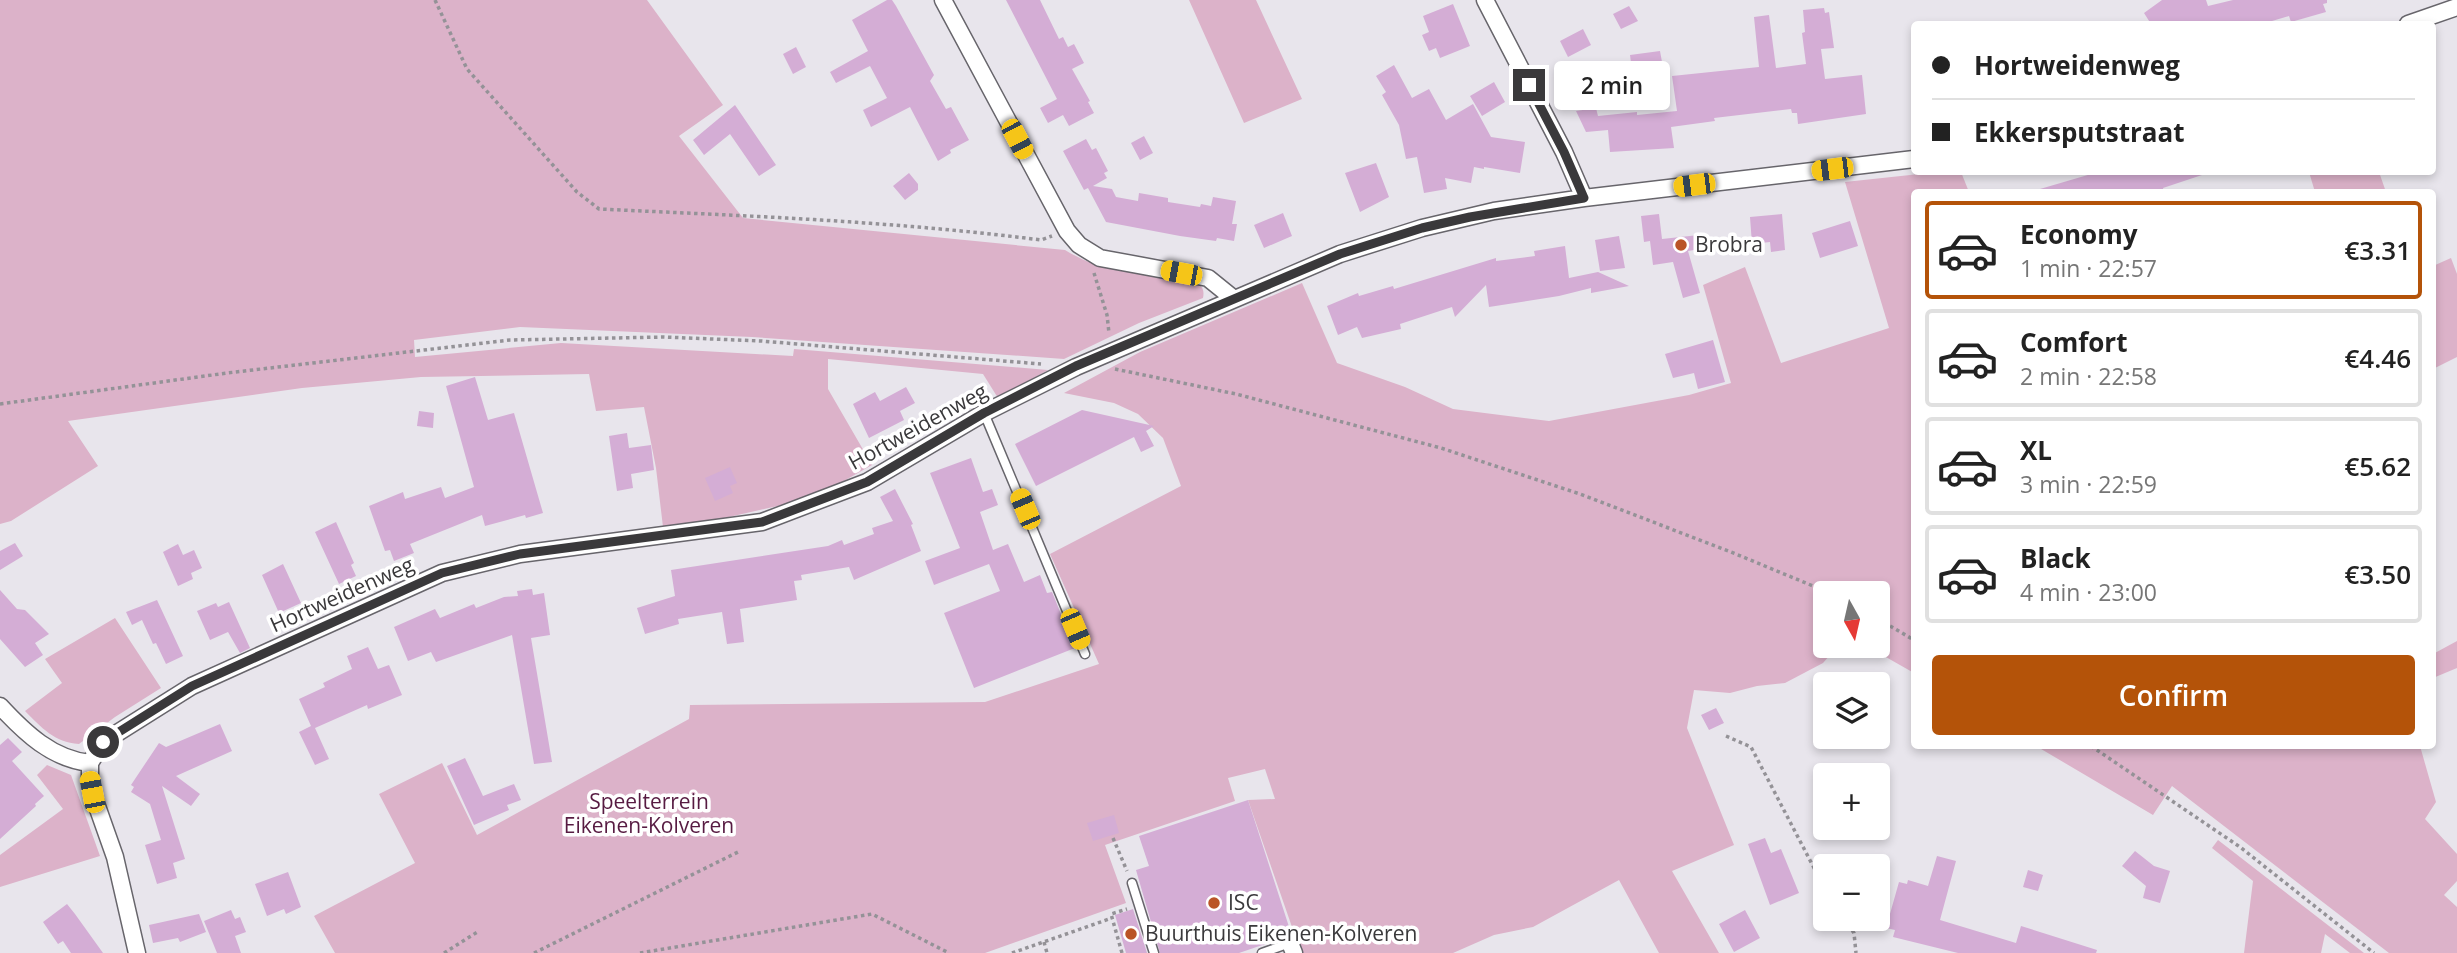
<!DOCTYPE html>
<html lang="en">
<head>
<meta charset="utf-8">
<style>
  :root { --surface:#fff; --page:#f2f2f2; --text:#222; --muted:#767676; --line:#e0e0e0; --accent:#b45309 }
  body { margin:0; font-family:"Open Sans",sans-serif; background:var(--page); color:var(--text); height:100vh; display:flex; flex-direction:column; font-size:26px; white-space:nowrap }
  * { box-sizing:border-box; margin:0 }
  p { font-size:23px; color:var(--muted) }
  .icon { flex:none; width:38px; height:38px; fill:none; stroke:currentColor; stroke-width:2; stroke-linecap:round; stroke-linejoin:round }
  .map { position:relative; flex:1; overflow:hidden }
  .details { position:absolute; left:1911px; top:189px; width:525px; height:560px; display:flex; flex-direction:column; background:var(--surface); border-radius:7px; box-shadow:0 4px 10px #0003 }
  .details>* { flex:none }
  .hud { position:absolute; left:1911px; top:21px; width:525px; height:154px; border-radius:7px; box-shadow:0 4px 10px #0003; display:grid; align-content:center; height:154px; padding:0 21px; background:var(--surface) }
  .needle { width:46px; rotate:172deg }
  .buttons { position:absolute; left:1813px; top:581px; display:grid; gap:14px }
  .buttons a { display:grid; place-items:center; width:77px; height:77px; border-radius:7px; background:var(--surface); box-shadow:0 4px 10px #0003; font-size:35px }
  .end { position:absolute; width:32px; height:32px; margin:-16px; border:9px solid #3a393b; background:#fff; box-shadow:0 0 0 4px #fff }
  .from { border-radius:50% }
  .bubble { position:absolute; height:49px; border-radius:7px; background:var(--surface); box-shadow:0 4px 10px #0003; font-size:23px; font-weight:600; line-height:49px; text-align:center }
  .car { position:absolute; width:21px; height:42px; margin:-21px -10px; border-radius:9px; box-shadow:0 0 5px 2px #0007; background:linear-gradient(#f5c518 24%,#345 0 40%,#f5c518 0 76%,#345 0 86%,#f5c518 0) }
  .hud b { display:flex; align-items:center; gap:24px; height:66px; font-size:26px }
  .hud b+b { border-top:2px solid var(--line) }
  .hud i { width:18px; height:18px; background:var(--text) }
  ul { padding:12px 0 0; list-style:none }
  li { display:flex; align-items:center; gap:21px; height:98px; margin:0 14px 10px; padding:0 7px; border:4px solid var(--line); border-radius:7px }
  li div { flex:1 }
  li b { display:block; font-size:26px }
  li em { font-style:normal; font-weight:600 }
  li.selected { border-color:var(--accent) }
  li>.icon { width:63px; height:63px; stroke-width:1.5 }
  .primary-button { display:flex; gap:14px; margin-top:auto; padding:14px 21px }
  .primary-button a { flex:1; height:80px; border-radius:7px; background:var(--accent); color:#fff; font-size:28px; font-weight:600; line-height:80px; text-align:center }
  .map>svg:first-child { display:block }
</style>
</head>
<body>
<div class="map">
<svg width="2457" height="953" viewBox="0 0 2457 953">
  <rect width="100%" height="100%" fill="#e8e5ec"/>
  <!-- green -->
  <path fill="#dcb2c9" d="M0 0H647L723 105 679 136 743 218 1065 250C1098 270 1123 271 1160 276 1172 278 1188 277 1198 284 1204 287 1204 293 1203 298L1139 323 1064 359 752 337 520 327 414 340 415 357 561 343 793 356 794 349 1048 370 998 398 983 374 828 359V389L872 465 835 486 800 501 698 524 663 527 656 468 644 407 596 411 589 374 421 377 302 388 68 421 98 466 11 521 0 524Z
    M1189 0H1256L1302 99 1244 123Z
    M1938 172H1961L1969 192H1914V673L1870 648 1844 646H1878V593H1825V646H1838L1823 663 1785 683 1757 686 1730 693 1694 690 1687 728 1734 845 1672 871 1719 953H1659L1619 880 1533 927 1494 935 1453 953H1301L1248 800 1275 799 1265 769 1228 778 1235 801 1105 845 1126 903 985 953H335L314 916 415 863 379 794 442 763 477 835 689 719 690 705 985 702 1099 664 1050 554 1181 486 1163 438 1138 414 1114 403 1064 393 1140 352 1302 283 1337 363 1405 387 1453 409 1549 421 1689 395 1731 383 1703 285 1745 267 1781 363 1889 328 1845 182Z
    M2309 172H2379L2386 192H2315Z
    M2451 258 2457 274V357L2433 369V266Z
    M115 618 161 688 115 717 79 744C54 742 42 728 25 711L62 683 45 659Z
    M2457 641V668L2433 678V654Z
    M2036 746H2420L2436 802 2425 819 2457 854V881L2444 895 2457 907V953H2389L2172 786 2153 815Z
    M47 765 71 775 100 856 0 887V855L63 809 37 775Z
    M2218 840 2364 953H2350L2325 934 2321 953H2244L2253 881 2212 848Z"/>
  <!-- building -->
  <path fill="#d4add5" d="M887 0H892L896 6 934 75 930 81 946 109 951 107 969 140 950 150 951 153 938 161 910 107 871 127 863 110 887 98 870 66 836 83 830 72 868 51 852 20Z
    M1006 0H1040L1059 39 1063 37 1068 47 1074 44 1084 63 1072 69 1090 101 1088 102 1094 113 1069 126 1063 115 1048 123 1040 108 1057 99Z
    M2162 0H2206L2208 6 2233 0H2327V3L2323 4 2326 12 2291 22 2289 16 2262 24H2151L2144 13Z
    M1453 4 1470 46 1440 58 1436 48 1429 51 1422 35 1429 32 1423 16Z
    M1629 6 1638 21 1621 29 1613 14Z
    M1824 8 1825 13 1829 12 1834 48 1821 49 1825 79 1862 75 1866 114 1798 124 1797 113H1792L1791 109 1714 118 1715 121 1671 127 1674 148 1610 152 1608 130 1586 132 1576 111 1596 108 1598 116 1637 112V115L1677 111 1672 76 1759 67 1754 17 1769 15 1776 68 1806 64 1802 33 1805 32 1803 10Z
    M1583 29 1591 45 1568 57 1560 41Z
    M796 47 806 67 793 74 783 54Z
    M1660 51 1664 73 1633 78 1630 55Z
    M1394 65 1412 98 1429 89 1446 120 1473 104 1491 137 1525 142 1520 173 1484 167V169L1474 167 1471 183 1445 178 1447 189 1424 193 1417 157 1406 159 1399 125 1382 95 1386 92 1376 76Z
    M1494 82 1505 102 1482 116 1470 96Z
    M735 105 776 165 759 176 730 134 704 155 693 140Z
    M1144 136 1153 153 1140 160 1131 143Z
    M1086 139 1092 150 1096 148 1108 171 1104 173 1107 178 1093 186 1112 189 1116 197 1138 201 1139 193 1168 198V202L1200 207 1201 204 1211 206 1213 197 1236 201 1232 224H1237L1234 241 1217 238 1216 241 1180 236 1106 222 1088 188 1084 190 1063 151Z
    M1376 163 1389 197 1360 212 1345 173Z
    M2098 172H2205V174L2163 188 2164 192H2041L2040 189Z
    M909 173 918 184V190L905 200 893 186Z
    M1283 213 1292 236 1264 248 1254 225Z
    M1659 214 1662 239 1699 235 1700 249 1688 251 1700 293 1683 298 1673 262 1653 265 1650 241 1644 242 1641 216Z
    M1782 214 1785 250 1771 252 1770 242 1752 244 1750 217Z
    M1850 221 1858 246 1820 258 1812 233Z
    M1619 236 1625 268 1600 271 1595 240Z
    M1565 246 1569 278 1598 272 1629 286 1591 293V288L1559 296 1489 307 1486 285 1455 317 1452 307 1400 324 1401 329 1362 338 1357 327 1338 335 1327 306 1358 293 1359 296 1393 286 1394 289 1496 258V261L1535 256 1534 251Z
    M1713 340 1725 382 1698 389 1694 373 1673 378 1665 354Z
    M475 377 488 420 514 413 543 513 526 518 525 515 485 526 482 515 410 544 414 553 394 561 390 550 385 551 369 506 403 492 405 499 441 487 445 498 474 487 446 386Z
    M906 387 915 403 900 411 904 420 869 438 853 404 875 392 880 401Z
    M1082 410 1154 426 1146 431 1154 446 1141 452 1134 437 1036 486 1015 444Z
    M419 411 434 413 433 428 417 426Z
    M627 433 629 448 651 445 654 470 631 474 633 488 617 491 609 436Z
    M971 458 983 492 992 489 998 505 980 512 993 550 1008 544 1024 582 1040 575 1047 593 1052 592 1075 648 974 688 944 613 1000 591 989 564 934 585 925 561 960 548 930 473Z
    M730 467 737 483 730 486 733 493 715 501 705 478Z
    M895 489 913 524 911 525 921 551 854 580 849 567 801 575 802 580 794 581 797 600 740 609 744 642 727 644 722 612 678 619 679 624 645 634 637 608 675 596 671 570 828 546 842 540 844 545 874 534 872 528 893 521 880 497Z
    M336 522 354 563 351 565 356 576 339 584 315 532Z
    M15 543 23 556 0 570V551Z
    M178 544 183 555 194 550 202 568 191 573 193 579 178 586 163 552Z
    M283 564 301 603 279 613 262 575Z
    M532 589 533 595 544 593 550 635 531 638 552 762 534 764 512 635 436 662 431 652 408 661 394 627 435 609 440 618 474 604 476 608 504 597 518 596 517 591Z
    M0 590 17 609 25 610 49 634 35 643 43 655 25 667 0 639Z
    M157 600 183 656 166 664 156 643 153 644 142 620 132 625 126 612Z
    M229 602 250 648 240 653 228 632 210 640 197 611 216 603 218 607Z
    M368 647 378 669 389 665 402 695 368 709 367 705 315 728 329 759 315 765 299 732 311 726 299 699 325 687 323 683 352 669 347 656Z
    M1716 708 1724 723 1709 730 1701 715Z
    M220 724 232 751 176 776 200 794 191 806 162 786 185 859 173 863 177 878 157 884 145 845 161 840 150 804 131 792 134 787 131 785 159 743 166 747Z
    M8 738 22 752 12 761 44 796 35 804 36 806 0 839V745Z
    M465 758 483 796 514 784 521 800 507 805 509 810 474 825 447 766Z
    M1248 800 1291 933 1285 934 1280 939 1239 953H1160L1136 870 1149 866 1139 836Z
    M1114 815 1119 833 1093 841 1087 823Z
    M1765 838 1771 853 1781 849 1799 893 1770 905 1748 844Z
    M2135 851 2154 866 2170 871 2160 903 2143 898 2146 886 2122 866Z
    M1937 856 1956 861 1940 920 2016 943 2021 926 2097 950 2096 953H1958L1893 937 1895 930 1886 928 1899 882 1907 884 1908 880 1928 886Z
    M2028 870 2043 875 2038 891 2023 887Z
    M288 872 301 907 286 914 284 909 267 916 255 884Z
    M67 904 75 914 103 953H71L63 941 58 944 43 922Z
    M1133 909 1147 953H1126L1115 915Z
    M231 910 235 919 240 917 246 932 235 936 241 953H217L204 921Z
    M1745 910 1760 938 1734 952 1719 924Z
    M199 914 206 932 180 942 178 938 153 943 149 925Z"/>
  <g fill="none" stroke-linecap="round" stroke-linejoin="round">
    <!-- lane casing -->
    <g stroke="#67656b" stroke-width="11">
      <path id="lane" d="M984 413 1085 654
        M1132 883 1154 953
        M1262 953 1290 943"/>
    </g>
    <!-- street casing -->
    <g stroke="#67656b" stroke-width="19">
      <path id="street" d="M943 0 1067 231 1079 245 1100 258 1208 278 1234 299
        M1485 0 1564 152 1584 198
        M2408 24 2457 7
        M0 706C25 733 52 759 90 763
        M1290 943 1294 953
        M137 953 115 857 92 792 90 778V763L103 742 192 686 442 573 520 554 762 522 867 482 984 413 1076 367 1340 254 1422 228 1494 211 1584 198 1914 159"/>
    </g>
    <!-- path -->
    <path stroke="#949297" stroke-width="3.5" stroke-dasharray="3.5 3.5" stroke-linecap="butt" d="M435 0 467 69 577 192 599 209C747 216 894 221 1041 240L1052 236
      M1094 273 1107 315 1109 333
      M1115 369 1236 394 1441 448 1580 494 1731 552 1830 593
      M0 404 227 373 510 340 664 337 761 341 1041 364
      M1878 619 1914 640
      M1726 736 1751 747 1825 889
      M2091 746 2240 847 2374 953
      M1113 838 1127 871
      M1844 919 1854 933 1856 953
      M1044 942 1047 953
      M444 953 479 931
      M534 953 738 852
      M640 953 872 914 949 953
      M1012 953 1112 918
      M1122 953 1111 914 1127 909"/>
    <!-- lane -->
    <use href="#lane" stroke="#fff" stroke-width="8"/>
    <!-- street -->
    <use href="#street" stroke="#fff" stroke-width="16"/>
  </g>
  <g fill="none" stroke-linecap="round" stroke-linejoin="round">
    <!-- route -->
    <path stroke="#3a393b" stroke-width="9" d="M103 742 192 686 442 573 520 554 762 522 867 482 984 413 1076 366 1340 254 1422 228 1470 217 1584 198 1564 152 1529 85"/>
  </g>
  <!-- markers -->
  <g fill="#ba5426" stroke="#fff" stroke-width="2.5">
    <circle cx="1681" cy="245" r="7"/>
    <circle cx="1214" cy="903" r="7"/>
    <circle cx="1131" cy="934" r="7"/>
  </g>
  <g text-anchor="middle" stroke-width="7" stroke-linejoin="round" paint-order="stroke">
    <!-- poi labels -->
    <g font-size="21" fill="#3a393b" stroke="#fff" text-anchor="start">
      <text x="1695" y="252">Brobra</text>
      <text x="1228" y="910">ISC</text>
      <text x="1145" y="941">Buurthuis Eikenen-Kolveren</text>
    </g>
    <!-- street labels -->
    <g font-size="21" fill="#3a393b" stroke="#fff">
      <text transform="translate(918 427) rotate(-29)" y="7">Hortweidenweg</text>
      <text transform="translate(342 595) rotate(-24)" y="7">Hortweidenweg</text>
    </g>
    <!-- park labels -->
    <g font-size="21" fill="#571b42" stroke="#fff">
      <text x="649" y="809">Speelterrein<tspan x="649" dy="24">Eikenen-Kolveren</tspan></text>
    </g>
  </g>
</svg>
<div class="buttons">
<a><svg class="needle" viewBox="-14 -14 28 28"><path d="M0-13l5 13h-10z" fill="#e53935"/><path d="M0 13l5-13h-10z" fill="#767676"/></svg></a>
<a><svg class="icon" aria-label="layers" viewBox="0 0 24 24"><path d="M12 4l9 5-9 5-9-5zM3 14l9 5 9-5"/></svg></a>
<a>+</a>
<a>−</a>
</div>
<i class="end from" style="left:103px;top:742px"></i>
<i class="end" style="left:1529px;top:85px"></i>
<div class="bubble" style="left:1554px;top:61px;width:116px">2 min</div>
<i class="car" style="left:1017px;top:139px;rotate:152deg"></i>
<i class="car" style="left:1832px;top:169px;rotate:263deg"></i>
<i class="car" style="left:1694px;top:185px;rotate:263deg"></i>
<i class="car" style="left:1181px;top:273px;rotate:281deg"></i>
<i class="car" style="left:1025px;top:509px;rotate:337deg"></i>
<i class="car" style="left:1075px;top:629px;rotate:157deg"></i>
<i class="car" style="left:92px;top:792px;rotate:349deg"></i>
<div class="hud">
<b><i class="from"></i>Hortweidenweg</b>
<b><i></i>Ekkersputstraat</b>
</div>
<section class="details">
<ul>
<li class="selected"><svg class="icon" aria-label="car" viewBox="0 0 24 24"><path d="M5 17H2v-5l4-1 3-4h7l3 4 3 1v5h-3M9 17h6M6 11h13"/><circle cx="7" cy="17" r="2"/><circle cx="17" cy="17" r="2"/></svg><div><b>Economy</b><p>1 min · 22:57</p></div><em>€3.31</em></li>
<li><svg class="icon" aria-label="car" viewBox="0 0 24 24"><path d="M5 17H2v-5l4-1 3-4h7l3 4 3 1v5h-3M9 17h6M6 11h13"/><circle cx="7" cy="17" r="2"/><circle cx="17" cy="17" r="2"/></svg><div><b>Comfort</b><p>2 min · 22:58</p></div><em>€4.46</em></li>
<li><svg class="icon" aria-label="car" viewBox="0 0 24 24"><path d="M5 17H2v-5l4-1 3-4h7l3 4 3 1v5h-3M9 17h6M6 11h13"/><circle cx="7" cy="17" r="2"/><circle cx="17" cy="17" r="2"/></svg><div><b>XL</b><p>3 min · 22:59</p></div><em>€5.62</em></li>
<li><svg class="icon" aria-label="car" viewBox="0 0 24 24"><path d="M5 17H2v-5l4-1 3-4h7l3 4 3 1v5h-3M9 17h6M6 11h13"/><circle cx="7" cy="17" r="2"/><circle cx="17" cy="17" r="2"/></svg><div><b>Black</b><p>4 min · 23:00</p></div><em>€3.50</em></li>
</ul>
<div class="primary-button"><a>Confirm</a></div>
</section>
</div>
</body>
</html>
